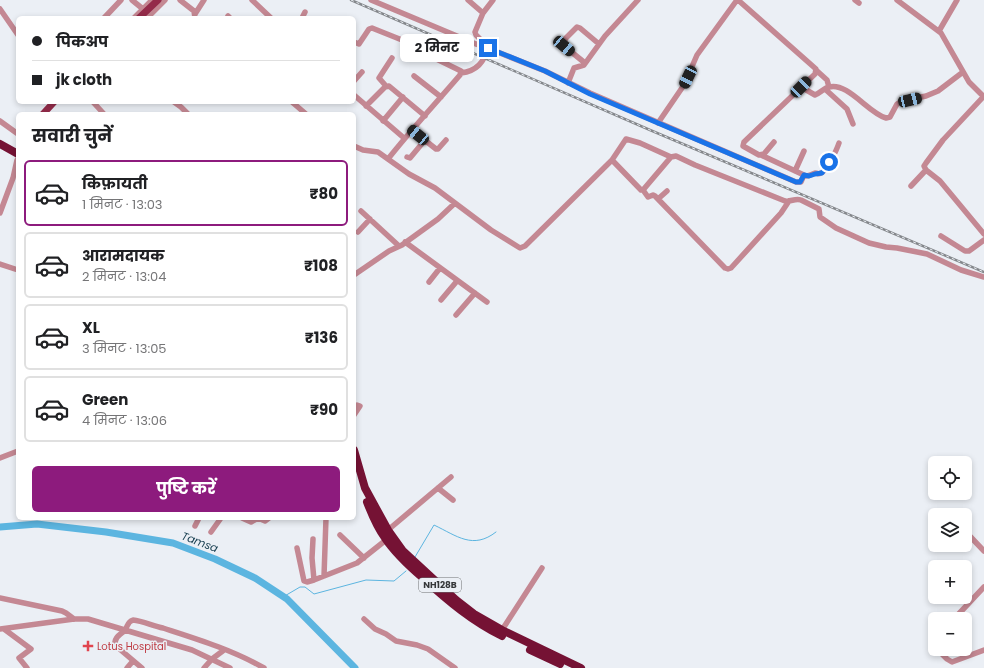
<!DOCTYPE html>
<html lang="hi">
<head>
<meta charset="utf-8">
<style>
  :root { --surface:#fff; --page:#f6f6f6; --text:#202124; --muted:#757577; --line:#e0e0e0; --accent:#8d1b7d }
  body { margin:0; font-family:Poppins,"Noto Sans Devanagari",sans-serif; background:var(--page); color:var(--text); height:100vh; display:flex; flex-direction:column; font-size:15px; white-space:nowrap }
  * { box-sizing:border-box; margin:0 }
  p { font-size:13px; color:var(--muted) }
  .icon { flex:none; width:22px; height:22px; fill:none; stroke:currentColor; stroke-width:2; stroke-linecap:round; stroke-linejoin:round }
  .map { position:relative; flex:1; overflow:hidden }
  .drawer { position:absolute; left:16px; top:112px; width:340px; height:408px; display:flex; flex-direction:column; background:var(--surface); border-radius:6px; box-shadow:0 2px 6px #0003 }
  .drawer>* { flex:none }
  .guide { position:absolute; left:16px; top:16px; width:340px; height:88px; border-radius:6px; box-shadow:0 2px 6px #0003; display:grid; align-content:center; height:88px; padding:0 16px; background:var(--surface) }
  .buttons { position:absolute; left:928px; top:456px; display:grid; gap:8px }
  .buttons a { display:grid; place-items:center; width:44px; height:44px; border-radius:6px; background:var(--surface); box-shadow:0 2px 6px #0003; font-size:20px }
  .end { position:absolute; width:18px; height:18px; margin:-9px; border:5px solid #1a73e8; background:#fff; box-shadow:0 0 0 2px #fff }
  .from { border-radius:50% }
  .bubble { position:absolute; height:28px; border-radius:6px; background:var(--surface); box-shadow:0 2px 6px #0003; font-size:13px; font-weight:700; line-height:28px; text-align:center }
  .car { position:absolute; width:12px; height:24px; margin:-12px -6px; border-radius:5px; box-shadow:0 0 3px 1px #0007; background:linear-gradient(#222 24%,#8ab4d8 0 40%,#222 0 76%,#8ab4d8 0 86%,#222 0) }
  .guide b { display:flex; align-items:center; gap:14px; height:38px; font-size:15px }
  .guide b+b { border-top:1px solid var(--line) }
  .guide i { width:10px; height:10px; background:var(--text) }
  ul { padding:0; list-style:none }
  li { display:flex; align-items:center; gap:12px; height:66px; margin:0 8px 6px; padding:0 8px; border:2px solid var(--line); border-radius:6px }
  li div { flex:1 }
  li b { display:block; font-size:15px }
  li em { font-style:normal; font-weight:700 }
  li.active { border-color:var(--accent) }
  li>.icon { width:36px; height:36px; stroke-width:1.5 }
  h2 { padding:0 16px; font-size:18px; line-height:48px }
  .cta { display:flex; gap:8px; margin-top:auto; padding:8px 16px }
  .cta a { flex:1; height:46px; border-radius:6px; background:var(--accent); color:#fff; font-size:16px; font-weight:700; line-height:46px; text-align:center }
  .map>svg:first-child { display:block }
</style>
</head>
<body>
<div class="map">
<svg width="984" height="668" viewBox="0 0 984 668">
  <rect width="100%" height="100%" fill="#ebeff5"/>
  <g fill="none" stroke-linecap="round" stroke-linejoin="round">
    <!-- stream -->
    <path stroke="#5cb5e0" stroke-width="1" d="M415 557 434 525C457 536 473 550 496 532
      M283 597 300 587H305L314 594 366 580 394 581 406 571"/>
    <!-- river -->
    <path stroke="#5cb5e0" stroke-width="7" d="M0 527 37 524 106 532 173 543 215 559 255 578 287 599 355 668"/>
    <!-- minor -->
    <path stroke="#c48893" stroke-width="5.5" d="M132 0 143 9
      M180 0 194 11 195 18
      M252 0 271 18
      M371 0 476 44 487 47
      M468 0 483 13
      M493 0 483 13 475 32 476 35 490 49 545 71 590 93 796 182H801L804 175
      M738 0 816 69 815 74 744 142 743 146 759 155 764 154 774 142
      M855 0 859 3
      M897 0 941 33 969 82 984 97
      M0 9 18 35
      M195 14 204 0
      M228 16 230 18
      M104 18 121 0
      M134 18 152 0
      M147 18 165 0
      M302 18 305 12
      M939 31 957 0
      M354 42 359 44 369 29 372 28 407 42 420 51 461 71 460 75C436 103 411 130 388 159
      M585 63 564 46 563 43 566 38 577 27 580 28 599 44
      M816 70 827 80 829 87
      M461 73C477 71 484 62 488 48
      M414 76 441 97
      M354 81 362 72
      M568 83 574 68 584 65 605 36 638 0
      M386 86 379 78 392 58
      M801 87 815 95C820 93 824 88 829 87 848 82 868 113 886 118L890 117 897 104 902 101 926 96 938 91 963 72
      M825 89 847 109 853 124
      M354 95 404 138
      M984 96 943 140 926 163 924 166 926 170 940 181 984 234
      M93 102 104 114
      M174 102 181 107 188 114
      M292 102 306 114
      M366 106 385 87 389 86 425 116
      M0 121 18 134
      M383 121 403 97
      M658 123 684 85 697 55 737 0
      M412 130 436 149H438L446 140
      M354 146 363 150 378 152 409 174 435 188 491 230 520 248 525 246 612 160 626 139 640 143 671 157
      M761 155 806 176C810 176 812 174 815 173 819 173 817 175 821 173 827 171 837 149 839 143
      M407 157 410 158 425 140
      M612 160 641 190H643L671 157 676 156 695 165 785 201C791 202 795 198 801 200L819 209 820 217 836 228 869 243 886 247 897 248 927 254 961 270 984 277
      M795 171 804 151
      M911 186 926 170
      M643 190 648 197 653 195 655 196 725 268 728 269 731 268 781 213 789 201
      M658 199 667 191
      M361 211 399 246
      M0 213 13 178 17 160
      M358 232 370 219
      M941 236 965 251H969L984 240
      M405 242 487 302
      M0 264 18 270
      M354 275 389 251 402 245 438 219 454 204
      M429 282 440 268
      M441 300 457 281
      M456 315 475 293
      M354 407 357 405 360 406 354 415
      M0 458 18 451
      M438 488 453 500
      M242 518 251 522 258 518 265 521 269 518
      M195 526 199 518
      M388 530 451 477
      M965 531 984 551
      M211 532 221 518
      M340 535 364 558
      M313 539 312 558 314 580 357 563 386 540
      M297 548 304 581 307 582 314 580
      M324 576 326 518
      M0 598 62 611 66 613 74 619
      M364 619 375 629 386 634 396 641 417 645 428 649 455 668
      M954 619 984 587
      M0 629 74 619H88L192 650 230 668
      M4 629 31 649 19 658 27 668
      M502 630 542 568
      M935 638 932 642 935 647
      M937 649 947 659 952 662 984 650
      M127 668 133 661
      M142 668 116 646 115 642C116 635 121 635 125 630 128 626 127 622 133 620 143 621 153 626 163 628 197 639 233 650 264 668
      M204 668 212 659 224 650"/>
    <!-- major -->
    <path stroke="#942b4a" stroke-width="7" d="M139 18 158 0
      M43 114 54 102"/>
    <!-- highway -->
    <path stroke="#751234" stroke-width="8" d="M0 144 18 154
      M354 450 365 488 388 530 403 551 456 600 474 614 502 630 581 668
      M367 502C372 515 377 527 385 538 395 553 409 566 423 578 448 601 472 621 502 636
      M530 650 560 664"/>
    <!-- rail casing -->
    <g stroke="#84878b" stroke-width="2.5">
      <path id="rail" d="M351 0 650 130 984 272"/>
    </g>
    <!-- rail -->
    <use href="#rail" stroke="#ebeff5" stroke-width="1" stroke-dasharray="3" stroke-linecap="butt"/>
  </g>
  <g fill="none" stroke-linecap="round" stroke-linejoin="round">
    <!-- route -->
    <path stroke="#1a73e8" stroke-width="5" d="M488 48 545 71 590 94 796 182H800L804 175 809 176 815 174 822 173 829 162"/>
  </g>
  <!-- markers -->
  <path fill="#e0444e" stroke="#ebeff5" stroke-width="1.5" d="M86 640h4v4h4v4h-4v4h-4v-4h-4v-4h4z"/>
  <g text-anchor="middle" stroke-width="3" stroke-linejoin="round" paint-order="stroke">
    <!-- shield labels -->
    <rect fill="#ebeff5" stroke="#6c6e71" stroke-width="1" x="419" y="578" width="42" height="14" rx="3"/>
    <g font-size="9" font-weight="bold" fill="#353739">
      <text x="440" y="588">NH128B</text>
    </g>
    <!-- health labels -->
    <g font-size="10" fill="#be3a42" stroke="#ebeff5" text-anchor="start">
      <text x="97" y="650">Lotus Hospital</text>
    </g>
    <!-- water labels -->
    <g font-size="11" font-style="italic" fill="#163d4f" stroke="#ebeff5">
      <text transform="translate(200 542) rotate(21)" y="4">Tamsa</text>
    </g>
  </g>
</svg>
<div class="buttons">
<a><svg class="icon" aria-label="locate" viewBox="0 0 24 24"><circle cx="12" cy="12" r="6"/><path d="M12 2v4M12 18v4M2 12h4M18 12h4"/></svg></a>
<a><svg class="icon" aria-label="layers" viewBox="0 0 24 24"><path d="M12 4l9 5-9 5-9-5zM3 14l9 5 9-5"/></svg></a>
<a>+</a>
<a>−</a>
</div>
<i class="end from" style="left:829px;top:162px"></i>
<i class="end" style="left:488px;top:48px"></i>
<div class="bubble" style="left:400px;top:34px;width:74px">2 मिनट</div>
<i class="car" style="left:564px;top:46px;rotate:130deg"></i>
<i class="car" style="left:688px;top:77px;rotate:206deg"></i>
<i class="car" style="left:801px;top:87px;rotate:45deg"></i>
<i class="car" style="left:910px;top:100px;rotate:77deg"></i>
<i class="car" style="left:418px;top:135px;rotate:309deg"></i>
<div class="guide">
<b><i class="from"></i>पिकअप</b>
<b><i></i>jk cloth</b>
</div>
<section class="drawer">
<h2>सवारी चुनें</h2>
<ul>
<li class="active"><svg class="icon" aria-label="car" viewBox="0 0 24 24"><path d="M5 17H2v-5l4-1 3-4h7l3 4 3 1v5h-3M9 17h6M6 11h13"/><circle cx="7" cy="17" r="2"/><circle cx="17" cy="17" r="2"/></svg><div><b>किफ़ायती</b><p>1 मिनट · 13:03</p></div><em>₹80</em></li>
<li><svg class="icon" aria-label="car" viewBox="0 0 24 24"><path d="M5 17H2v-5l4-1 3-4h7l3 4 3 1v5h-3M9 17h6M6 11h13"/><circle cx="7" cy="17" r="2"/><circle cx="17" cy="17" r="2"/></svg><div><b>आरामदायक</b><p>2 मिनट · 13:04</p></div><em>₹108</em></li>
<li><svg class="icon" aria-label="car" viewBox="0 0 24 24"><path d="M5 17H2v-5l4-1 3-4h7l3 4 3 1v5h-3M9 17h6M6 11h13"/><circle cx="7" cy="17" r="2"/><circle cx="17" cy="17" r="2"/></svg><div><b>XL</b><p>3 मिनट · 13:05</p></div><em>₹136</em></li>
<li><svg class="icon" aria-label="car" viewBox="0 0 24 24"><path d="M5 17H2v-5l4-1 3-4h7l3 4 3 1v5h-3M9 17h6M6 11h13"/><circle cx="7" cy="17" r="2"/><circle cx="17" cy="17" r="2"/></svg><div><b>Green</b><p>4 मिनट · 13:06</p></div><em>₹90</em></li>
</ul>
<div class="cta"><a>पुष्टि करें</a></div>
</section>
</div>
</body>
</html>
